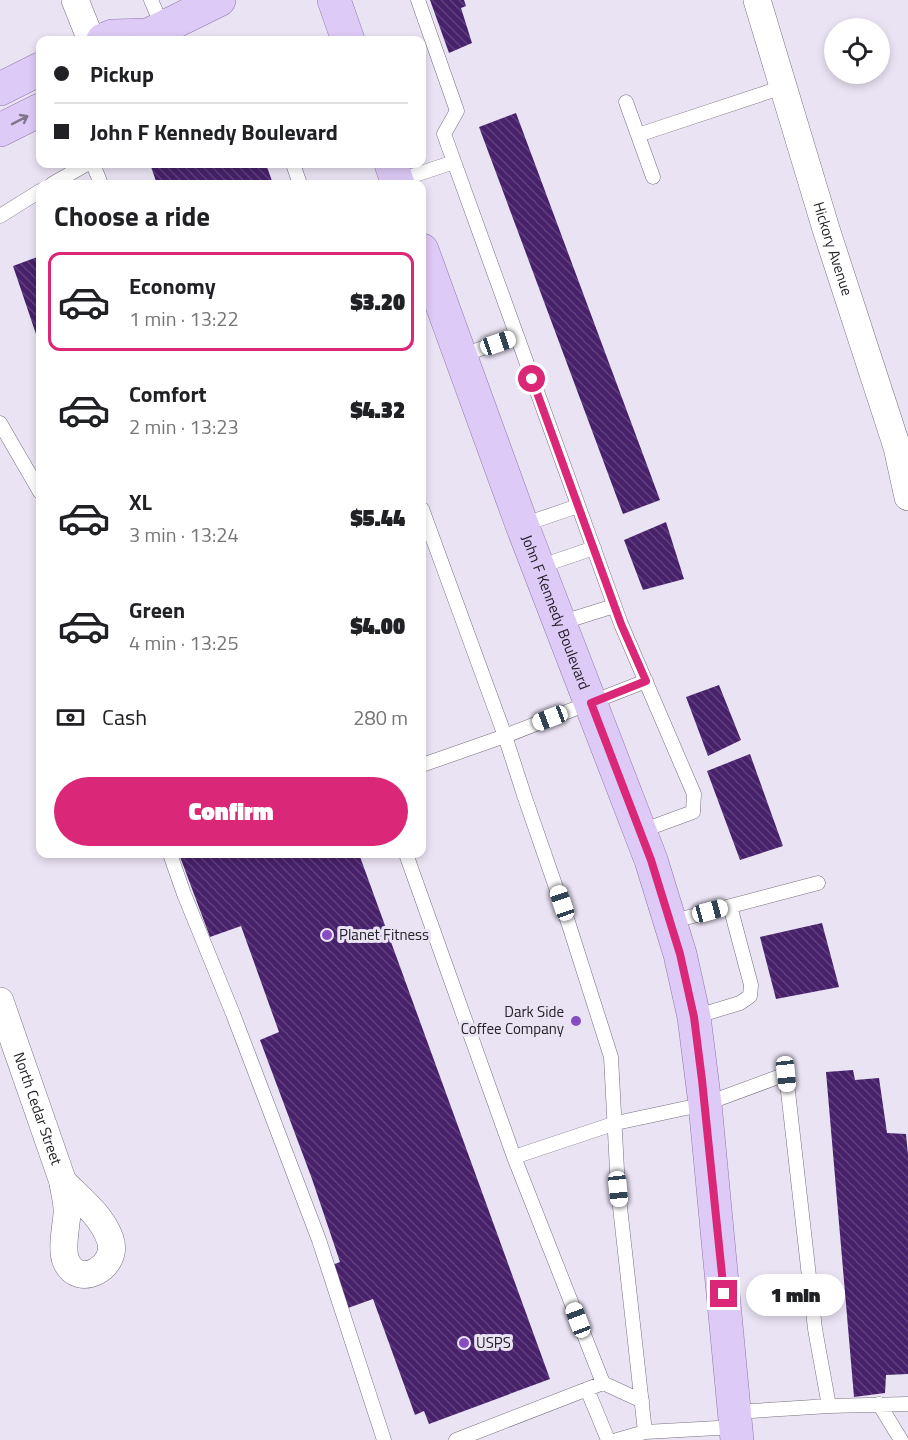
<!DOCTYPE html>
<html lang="en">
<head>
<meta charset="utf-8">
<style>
  :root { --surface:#fff; --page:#f2f2f2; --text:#202124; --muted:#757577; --line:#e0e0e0; --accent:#db2777 }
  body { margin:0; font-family:"Titillium Web",sans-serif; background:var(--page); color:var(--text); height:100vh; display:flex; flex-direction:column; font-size:22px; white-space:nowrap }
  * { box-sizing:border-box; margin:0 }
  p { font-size:20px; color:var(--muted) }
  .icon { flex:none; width:33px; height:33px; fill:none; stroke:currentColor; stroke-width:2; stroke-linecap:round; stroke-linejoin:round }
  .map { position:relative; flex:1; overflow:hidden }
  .panel { position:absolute; left:36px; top:180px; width:390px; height:678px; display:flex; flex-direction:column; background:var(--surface); border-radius:12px; box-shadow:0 3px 9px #0003 }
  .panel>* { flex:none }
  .guide { position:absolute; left:36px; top:36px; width:390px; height:132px; border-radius:12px; box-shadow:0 3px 9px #0003; display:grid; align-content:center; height:132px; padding:0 18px; background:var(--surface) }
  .tools { position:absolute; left:824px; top:18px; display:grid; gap:12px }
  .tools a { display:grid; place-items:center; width:66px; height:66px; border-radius:50%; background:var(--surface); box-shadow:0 3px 9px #0003; font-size:30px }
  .end { position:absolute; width:27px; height:27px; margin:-14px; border:8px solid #db2777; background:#fff; box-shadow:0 0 0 3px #fff }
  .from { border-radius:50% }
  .bubble { position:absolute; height:42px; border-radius:21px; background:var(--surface); box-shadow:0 3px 9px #0003; font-size:20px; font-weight:800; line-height:42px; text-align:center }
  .car { position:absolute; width:18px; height:36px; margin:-18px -9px; border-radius:8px; box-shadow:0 0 4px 2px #0007; background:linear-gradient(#fff 24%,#345 0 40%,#fff 0 76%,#345 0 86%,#fff 0) }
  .guide b { display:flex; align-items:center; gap:21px; height:57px; font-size:22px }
  .guide b+b { border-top:2px solid var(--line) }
  .guide i { width:15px; height:15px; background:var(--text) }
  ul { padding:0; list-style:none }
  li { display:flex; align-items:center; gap:18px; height:99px; margin:0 12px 9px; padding:0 6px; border:3px solid transparent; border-radius:12px }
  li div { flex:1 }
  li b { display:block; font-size:22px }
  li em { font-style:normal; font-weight:800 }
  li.current { border-color:var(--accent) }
  li>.icon { width:54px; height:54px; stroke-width:1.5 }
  h2 { padding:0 18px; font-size:27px; line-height:72px }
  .pay { display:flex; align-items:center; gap:15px; height:66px; padding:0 18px; font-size:22px }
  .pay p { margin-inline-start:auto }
  .primary-button { display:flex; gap:12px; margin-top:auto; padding:12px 18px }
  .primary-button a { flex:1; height:69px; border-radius:36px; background:var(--accent); color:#fff; font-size:24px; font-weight:800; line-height:69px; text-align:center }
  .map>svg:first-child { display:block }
</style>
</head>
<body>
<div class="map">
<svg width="908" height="1440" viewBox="0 0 908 1440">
  <defs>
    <pattern id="building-back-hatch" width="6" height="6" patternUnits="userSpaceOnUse" patternTransform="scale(1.5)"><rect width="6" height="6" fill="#48216b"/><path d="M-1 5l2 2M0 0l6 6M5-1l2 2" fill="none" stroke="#5f407c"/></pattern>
  </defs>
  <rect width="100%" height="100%" fill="#eae3f4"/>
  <!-- building -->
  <path fill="url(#building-back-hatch)" d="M430 0H464L466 6 461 8 472 43 449 53Z
    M516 113 660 500 623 514 479 127Z
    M150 164H266L273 184H157Z
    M40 256V346L13 266Z
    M666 522 684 579 643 590 624 540Z
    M719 685 741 740 708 756 686 697Z
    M750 754 783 846 740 860 707 771Z
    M179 854H359L550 1379 429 1424 424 1411 415 1415 373 1299 348 1308 332 1265 340 1262 312 1179 260 1040 279 1032 241 926 210 937Z
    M822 923 839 987 776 999 760 937Z
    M853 1070 855 1080 879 1078 887 1133 906 1134 908 1155V1374L886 1375 885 1393 854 1397 826 1072Z"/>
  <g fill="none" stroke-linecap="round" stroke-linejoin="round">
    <!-- lane casing -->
    <g stroke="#76707e" stroke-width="15">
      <path id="lane" d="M151 0 163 28
        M418 0 457 111 444 134 621 624 694 794 693 812 641 831
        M626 102 653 177
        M638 135 783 87
        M93 164 101 184
        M293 164 300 184
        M397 181 454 162
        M52 184 87 164
        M0 216 40 191
        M460 356 517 336
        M0 423 40 492
        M422 509 505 736 525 798 569 925 611 1057 618 1189 645 1432 736 1427
        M522 525 578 506
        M538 567 594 548
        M560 623 614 606
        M422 765 505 736 646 681
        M170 854 184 894 233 1014 319 1240 384 1440
        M406 854 514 1157 616 1123 705 1104 786 1074 815 1329 829 1406
        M670 922 818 883
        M694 1017 740 1003 750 996 751 985 730 906
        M603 1383 642 1401
        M587 1389 608 1440
        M879 1404 901 1440
        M735 1412 829 1406 908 1404
        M456 1440 603 1383 514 1157
        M617 1440 645 1432"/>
    </g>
    <!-- street casing -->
    <g stroke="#76707e" stroke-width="28">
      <g id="street">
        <path d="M75 0 91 40"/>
        <path id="s1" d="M757 0 826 229 897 447 908 497"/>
        <path id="s2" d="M0 1001 63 1182"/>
        <path d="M63 1182C80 1199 102 1216 110 1239 120 1267 78 1290 66 1261 61 1249 66 1227 67 1214 68 1204 64 1192 63 1182Z"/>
      </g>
    </g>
    <!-- primary casing -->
    <g stroke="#8e77aa" stroke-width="34">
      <g id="primary">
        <path d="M334 0 348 40"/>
        <path d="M103 40 112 36 148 35"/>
        <path d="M144 40 148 35 219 0"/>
        <path d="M0 89 40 69"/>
        <path d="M0 130 40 110"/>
        <path d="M391 164 398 184"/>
        <path id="s3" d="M422 250 522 525 651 860 680 954 694 1017 705 1104 737 1440"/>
      </g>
    </g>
    <!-- lane -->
    <use href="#lane" stroke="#fff" stroke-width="14"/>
    <!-- street -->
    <use href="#street" stroke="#fff" stroke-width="27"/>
    <!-- primary -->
    <use href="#primary" stroke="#ddcaf6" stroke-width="33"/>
  </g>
  <!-- one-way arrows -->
  <defs><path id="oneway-shaft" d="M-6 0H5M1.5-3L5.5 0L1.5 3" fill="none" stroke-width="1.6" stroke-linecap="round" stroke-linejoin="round" transform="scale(1.5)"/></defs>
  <use stroke="#80768e" href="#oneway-shaft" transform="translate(20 120) rotate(-27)"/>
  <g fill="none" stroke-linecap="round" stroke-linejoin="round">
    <!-- route -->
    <path stroke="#db2777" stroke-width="8" d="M532 379 621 624 646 681 591 703 651 860 680 954 694 1017 702 1080 724 1294"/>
  </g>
  <!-- markers -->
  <g fill="#884cc2" stroke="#eae3f4" stroke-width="2">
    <circle cx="327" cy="935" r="6"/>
    <circle cx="576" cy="1021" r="6"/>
    <circle cx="464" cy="1343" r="6"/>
  </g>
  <g text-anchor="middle" stroke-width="6" stroke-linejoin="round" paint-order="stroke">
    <!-- street labels -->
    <g font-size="15" fill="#242127" stroke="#eae3f4">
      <text dy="5" stroke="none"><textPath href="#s1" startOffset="260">Hickory Avenue</textPath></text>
      <text dy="5" stroke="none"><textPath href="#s3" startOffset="386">John F Kennedy Boulevard</textPath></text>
      <text dy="5" stroke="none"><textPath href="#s2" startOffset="114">North Cedar Street</textPath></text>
    </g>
    <!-- poi labels -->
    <g font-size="15" fill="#242127" stroke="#eae3f4" text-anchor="start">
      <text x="339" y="940">Planet Fitness</text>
      <text x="564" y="1017" text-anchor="end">Dark Side<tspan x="564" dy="17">Coffee Company</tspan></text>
      <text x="476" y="1348">USPS</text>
    </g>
  </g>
</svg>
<div class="tools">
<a><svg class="icon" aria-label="locate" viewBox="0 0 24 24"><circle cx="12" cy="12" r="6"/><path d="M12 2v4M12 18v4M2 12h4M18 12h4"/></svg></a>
</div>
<i class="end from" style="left:532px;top:379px"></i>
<i class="end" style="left:724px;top:1294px"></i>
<div class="bubble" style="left:746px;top:1274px;width:99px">1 min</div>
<i class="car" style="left:498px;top:343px;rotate:71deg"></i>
<i class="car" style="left:550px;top:718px;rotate:249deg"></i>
<i class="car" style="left:562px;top:903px;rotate:341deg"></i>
<i class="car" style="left:710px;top:911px;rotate:75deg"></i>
<i class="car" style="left:786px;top:1074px;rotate:174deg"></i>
<i class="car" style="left:618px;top:1189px;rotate:174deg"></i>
<i class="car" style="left:578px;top:1320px;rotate:339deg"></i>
<div class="guide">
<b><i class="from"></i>Pickup</b>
<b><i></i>John F Kennedy Boulevard</b>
</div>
<section class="panel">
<h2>Choose a ride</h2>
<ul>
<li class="current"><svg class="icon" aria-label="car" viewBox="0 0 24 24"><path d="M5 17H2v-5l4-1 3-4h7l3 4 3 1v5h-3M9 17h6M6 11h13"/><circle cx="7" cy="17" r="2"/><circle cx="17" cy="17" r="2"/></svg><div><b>Economy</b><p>1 min · 13:22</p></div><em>$3.20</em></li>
<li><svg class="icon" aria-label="car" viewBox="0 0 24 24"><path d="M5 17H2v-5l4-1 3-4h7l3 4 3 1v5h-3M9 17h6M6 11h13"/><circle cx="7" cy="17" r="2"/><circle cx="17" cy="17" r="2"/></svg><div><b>Comfort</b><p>2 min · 13:23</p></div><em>$4.32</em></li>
<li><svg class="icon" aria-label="car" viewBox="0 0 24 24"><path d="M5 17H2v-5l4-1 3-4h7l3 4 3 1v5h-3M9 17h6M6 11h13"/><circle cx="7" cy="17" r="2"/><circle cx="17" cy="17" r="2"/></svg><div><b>XL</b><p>3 min · 13:24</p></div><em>$5.44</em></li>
<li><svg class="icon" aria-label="car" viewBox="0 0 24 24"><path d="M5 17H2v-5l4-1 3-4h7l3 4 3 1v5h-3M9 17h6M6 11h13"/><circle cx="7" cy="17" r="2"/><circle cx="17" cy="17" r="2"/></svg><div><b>Green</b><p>4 min · 13:25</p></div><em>$4.00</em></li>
</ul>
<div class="pay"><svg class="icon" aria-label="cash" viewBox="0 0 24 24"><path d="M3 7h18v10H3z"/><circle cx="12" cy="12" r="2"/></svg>Cash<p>280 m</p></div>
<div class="primary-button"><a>Confirm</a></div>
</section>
</div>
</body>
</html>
